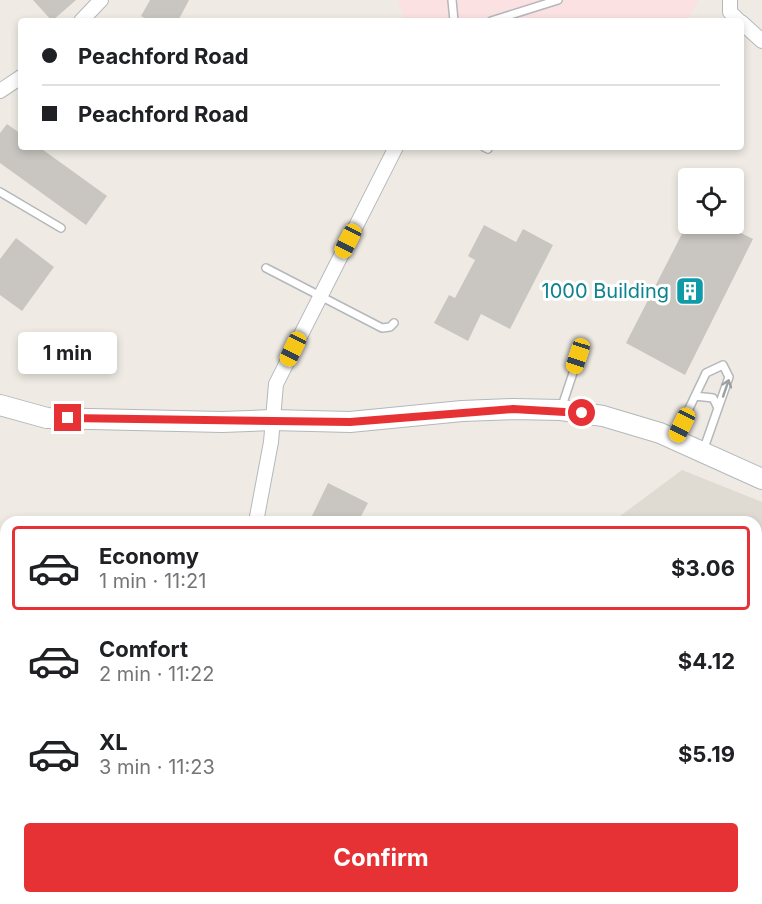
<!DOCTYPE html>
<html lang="en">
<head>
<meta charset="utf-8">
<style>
  :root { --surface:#fff; --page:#f6f6f6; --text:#202124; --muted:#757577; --line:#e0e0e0; --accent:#e73235 }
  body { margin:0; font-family:Inter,sans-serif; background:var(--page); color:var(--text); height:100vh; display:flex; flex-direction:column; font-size:22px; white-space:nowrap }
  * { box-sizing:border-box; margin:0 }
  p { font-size:20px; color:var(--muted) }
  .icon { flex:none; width:33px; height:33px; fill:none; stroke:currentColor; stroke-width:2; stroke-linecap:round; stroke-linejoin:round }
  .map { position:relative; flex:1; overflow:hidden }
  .panel { position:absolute; left:0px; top:516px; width:762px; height:388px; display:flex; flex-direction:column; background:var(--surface); border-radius:18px 18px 0 0; box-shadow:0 3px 9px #0003 }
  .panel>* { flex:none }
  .top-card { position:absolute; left:18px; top:18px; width:726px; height:132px; border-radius:6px; box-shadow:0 3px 9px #0003; display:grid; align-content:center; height:132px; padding:0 24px; background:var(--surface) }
  .controls { position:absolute; left:678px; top:168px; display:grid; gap:12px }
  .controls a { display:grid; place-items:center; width:66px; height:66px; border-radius:6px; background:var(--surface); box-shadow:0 3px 9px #0003; font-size:30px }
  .end { position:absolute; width:27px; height:27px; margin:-14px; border:8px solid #e73235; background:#fff; box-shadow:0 0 0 3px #fff }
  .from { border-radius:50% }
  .bubble { position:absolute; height:42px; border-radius:6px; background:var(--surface); box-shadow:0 3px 9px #0003; font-size:20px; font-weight:700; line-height:42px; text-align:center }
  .car { position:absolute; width:18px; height:36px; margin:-18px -9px; border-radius:8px; box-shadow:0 0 4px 2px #0007; background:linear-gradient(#f5c518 24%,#345 0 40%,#f5c518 0 76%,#345 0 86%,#f5c518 0) }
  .top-card b { display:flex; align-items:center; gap:21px; height:57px; font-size:22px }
  .top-card b+b { border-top:2px solid var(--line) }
  .top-card i { width:15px; height:15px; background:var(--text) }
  ul { padding:10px 0 0; list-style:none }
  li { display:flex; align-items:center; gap:18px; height:84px; margin:0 12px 9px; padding:0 12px; border:3px solid transparent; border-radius:6px }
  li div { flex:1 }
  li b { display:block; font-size:22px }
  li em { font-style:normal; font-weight:700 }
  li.on { border-color:var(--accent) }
  li>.icon { width:54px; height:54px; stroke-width:1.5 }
  .primary-button { display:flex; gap:12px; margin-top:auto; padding:12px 24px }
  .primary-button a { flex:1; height:69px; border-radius:6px; background:var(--accent); color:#fff; font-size:24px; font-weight:700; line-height:69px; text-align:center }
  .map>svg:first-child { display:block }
</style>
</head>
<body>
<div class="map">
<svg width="762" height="904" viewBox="0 0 762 904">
  <rect width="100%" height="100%" fill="#efebe4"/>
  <!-- education -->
  <path fill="#dfdad2" d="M682 470 762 502V904H431L428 899 756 898V522H612Z"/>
  <!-- medical -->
  <path fill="#fbe1e1" d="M398 0H699L687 21H404Z"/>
  <!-- building -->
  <path fill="#c9c6c1" d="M33 0H76L52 21Z
    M150 0H189L178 21H150L141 16Z
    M7 124 21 134V147H39L107 196 86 225 0 163V133Z
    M687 224H723L753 239 685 375 626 343Z
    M484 225 516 242 523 229 553 245 510 329 481 314 468 341 434 323 449 295 455 298 475 260 468 256Z
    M16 238 54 267 22 311 0 295V259Z
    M328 483 368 503 358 522H309Z"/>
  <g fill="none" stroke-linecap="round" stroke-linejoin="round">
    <!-- lane casing -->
    <g stroke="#b5b8bb" stroke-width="10">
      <path id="lane" d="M452 0 454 21
        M491 21 558 0
        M484 147 488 149
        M0 192 61 228
        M266 268 382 328 390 327 394 323
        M695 396 713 398 718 408
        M561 409 580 352
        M675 438 706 373 723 365 729 377 703 451"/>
    </g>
    <!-- street casing -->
    <g stroke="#b5b8bb" stroke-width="16">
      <path id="street" d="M730 0V12L739 21
        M81 21 101 0
        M741 22 762 41
        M0 91 21 77
        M256 522 271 442 276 384 396 147
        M0 561 6 563
        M0 792 6 795"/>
    </g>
    <!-- secondary casing -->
    <g stroke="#b3b8bc" stroke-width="22">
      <path id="secondary" d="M0 405 47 418 222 422 272 420 350 422 462 411 513 409 561 410 603 416 660 433 762 479"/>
    </g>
    <!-- lane -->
    <use href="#lane" stroke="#fff" stroke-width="7"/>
    <!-- street -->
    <use href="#street" stroke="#fff" stroke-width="14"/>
    <!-- secondary -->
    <use href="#secondary" stroke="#fff" stroke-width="20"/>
  </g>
  <!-- one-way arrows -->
  <defs><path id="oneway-shaft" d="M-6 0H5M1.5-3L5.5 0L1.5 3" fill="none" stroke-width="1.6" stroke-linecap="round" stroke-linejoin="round" transform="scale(1.5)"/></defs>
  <use stroke="#9da0a3" href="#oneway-shaft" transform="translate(726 388) rotate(-71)"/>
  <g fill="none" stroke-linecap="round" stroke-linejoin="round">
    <!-- route -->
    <path stroke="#e73235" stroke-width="8" d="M68 418 350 422 513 409 582 413"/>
  </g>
  <!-- icons -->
  <defs>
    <g id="building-square" transform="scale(1.5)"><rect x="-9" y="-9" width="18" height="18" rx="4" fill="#0f9aa8" stroke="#fff"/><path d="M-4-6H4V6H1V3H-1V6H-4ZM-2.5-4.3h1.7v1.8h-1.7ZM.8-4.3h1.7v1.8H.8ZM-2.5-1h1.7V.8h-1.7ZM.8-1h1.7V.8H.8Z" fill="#fff"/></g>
  </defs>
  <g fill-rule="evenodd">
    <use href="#building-square" x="690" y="291"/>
  </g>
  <g text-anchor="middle" stroke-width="6" stroke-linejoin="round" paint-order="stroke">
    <!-- culture labels -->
    <g font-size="20" fill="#0d838f" stroke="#fff" text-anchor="end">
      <text x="669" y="298">1000 Building</text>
    </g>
  </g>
</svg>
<div class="controls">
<a><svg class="icon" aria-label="locate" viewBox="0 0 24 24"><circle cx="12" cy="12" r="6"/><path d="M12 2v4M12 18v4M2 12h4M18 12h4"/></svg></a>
</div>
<i class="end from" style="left:582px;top:413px"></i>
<i class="end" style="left:68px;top:418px"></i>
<div class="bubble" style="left:18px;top:332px;width:99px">1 min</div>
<i class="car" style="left:348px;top:241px;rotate:207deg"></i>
<i class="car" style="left:293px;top:349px;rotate:206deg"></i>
<i class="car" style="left:578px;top:356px;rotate:198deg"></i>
<i class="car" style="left:682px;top:425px;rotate:206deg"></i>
<div class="top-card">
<b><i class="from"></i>Peachford Road</b>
<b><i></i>Peachford Road</b>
</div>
<section class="panel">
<ul>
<li class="on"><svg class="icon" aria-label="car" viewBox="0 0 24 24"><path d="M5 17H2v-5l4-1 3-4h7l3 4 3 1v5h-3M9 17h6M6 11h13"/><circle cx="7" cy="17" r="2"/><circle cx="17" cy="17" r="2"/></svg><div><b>Economy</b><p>1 min · 11:21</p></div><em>$3.06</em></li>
<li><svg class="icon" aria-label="car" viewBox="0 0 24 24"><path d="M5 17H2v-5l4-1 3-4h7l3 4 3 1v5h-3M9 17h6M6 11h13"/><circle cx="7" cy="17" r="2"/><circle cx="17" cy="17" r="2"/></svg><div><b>Comfort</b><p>2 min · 11:22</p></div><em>$4.12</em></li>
<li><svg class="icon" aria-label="car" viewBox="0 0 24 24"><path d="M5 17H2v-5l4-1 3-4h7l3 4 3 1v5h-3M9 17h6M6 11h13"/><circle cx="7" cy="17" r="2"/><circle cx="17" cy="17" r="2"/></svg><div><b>XL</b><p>3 min · 11:23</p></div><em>$5.19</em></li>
</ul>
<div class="primary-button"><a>Confirm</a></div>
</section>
</div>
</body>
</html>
